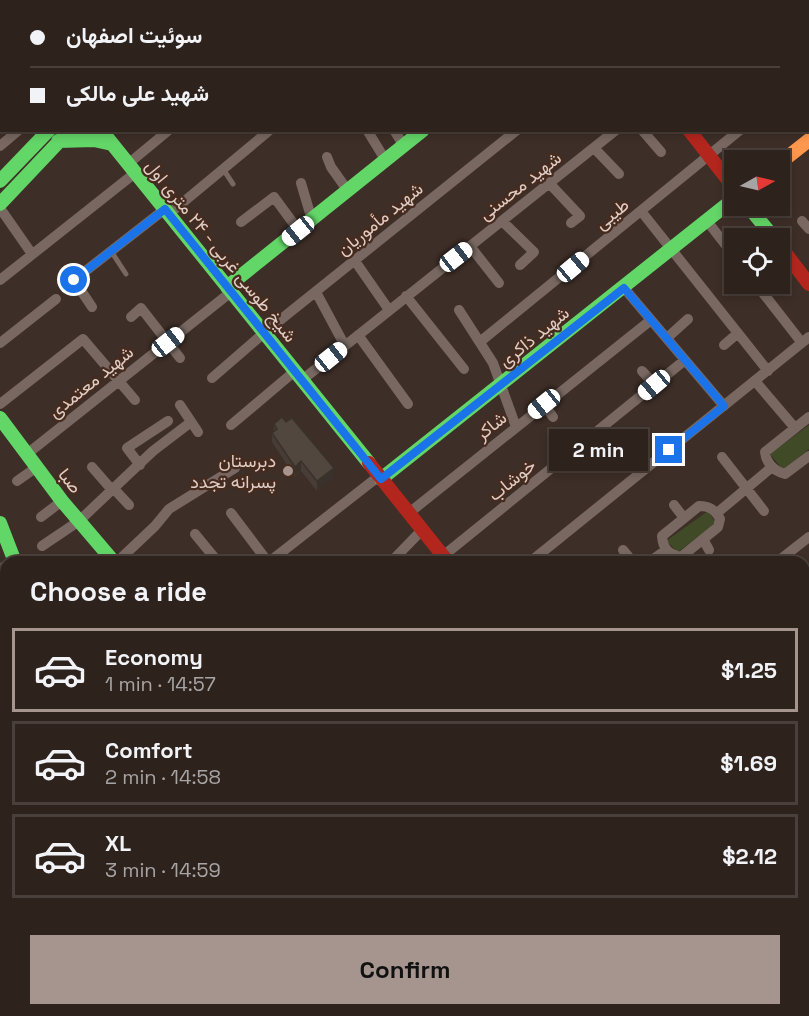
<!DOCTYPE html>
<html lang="en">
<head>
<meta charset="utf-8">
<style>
  :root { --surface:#2e221d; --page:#3a2f2a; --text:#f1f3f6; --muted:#a7a4a4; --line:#493f3b; --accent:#a6958e }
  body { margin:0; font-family:"Space Grotesk",Vazirmatn,sans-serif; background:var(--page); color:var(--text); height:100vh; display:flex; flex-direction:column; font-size:22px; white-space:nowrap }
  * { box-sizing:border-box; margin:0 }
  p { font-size:20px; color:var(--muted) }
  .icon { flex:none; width:33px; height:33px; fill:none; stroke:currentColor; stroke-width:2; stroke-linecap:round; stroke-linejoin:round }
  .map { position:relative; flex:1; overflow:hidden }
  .panel { position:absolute; left:0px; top:556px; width:810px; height:460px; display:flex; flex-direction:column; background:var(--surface); border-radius:18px 18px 0 0; box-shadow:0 3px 9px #0003,0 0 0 2px var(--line) }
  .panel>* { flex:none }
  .banner { position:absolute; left:0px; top:0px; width:810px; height:132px; box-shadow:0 3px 9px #0003,0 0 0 2px var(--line); display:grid; align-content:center; height:132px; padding:0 30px; background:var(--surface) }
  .needle { width:39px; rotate:82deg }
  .controls { position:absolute; left:724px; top:150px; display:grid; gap:12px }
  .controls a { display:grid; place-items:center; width:66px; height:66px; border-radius:0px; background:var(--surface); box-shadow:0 3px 9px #0003,0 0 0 2px var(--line); font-size:30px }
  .end { position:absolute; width:27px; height:27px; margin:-14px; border:8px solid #1a73e8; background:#fff; box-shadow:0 0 0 3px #fff }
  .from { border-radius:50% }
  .bubble { position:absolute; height:42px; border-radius:0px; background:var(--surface); box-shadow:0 3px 9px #0003,0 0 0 2px var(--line); font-size:20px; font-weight:800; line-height:42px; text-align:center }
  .car { position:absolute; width:18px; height:36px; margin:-18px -9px; border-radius:8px; box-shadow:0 0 4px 2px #0007; background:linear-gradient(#fff 24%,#345 0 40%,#fff 0 76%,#345 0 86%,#fff 0) }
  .banner b { display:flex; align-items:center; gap:21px; height:57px; font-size:22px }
  .banner b+b { border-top:2px solid var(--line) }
  .banner i { width:15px; height:15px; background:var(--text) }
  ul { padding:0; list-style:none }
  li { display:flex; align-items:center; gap:18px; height:84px; margin:0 12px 9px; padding:0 18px; border:3px solid var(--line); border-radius:0px }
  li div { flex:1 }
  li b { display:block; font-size:22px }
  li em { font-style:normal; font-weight:800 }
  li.on { border-color:var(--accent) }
  li>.icon { width:54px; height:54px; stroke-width:1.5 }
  h2 { padding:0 30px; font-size:27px; line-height:72px }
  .cta { display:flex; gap:12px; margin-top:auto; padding:12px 30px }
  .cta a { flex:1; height:69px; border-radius:0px; background:var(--accent); color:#111; font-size:24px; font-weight:800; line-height:69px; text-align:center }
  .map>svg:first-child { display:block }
</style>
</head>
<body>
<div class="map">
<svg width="809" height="1016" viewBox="0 0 809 1016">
  <rect width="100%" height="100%" fill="#3d2e27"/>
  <!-- green -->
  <path fill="#404a27" d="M809 425V449L783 470 770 454Z
    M708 511 716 523 678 552 666 541Z"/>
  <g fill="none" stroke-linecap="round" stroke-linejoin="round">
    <!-- lane -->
    <path stroke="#786861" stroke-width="5" d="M223 169 233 184
      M111 251 126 274"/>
    <!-- street -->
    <path stroke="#786861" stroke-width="10" d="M232 0 233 2
      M322 0V2
      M562 0 563 2
      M40 2 42 0
      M136 2 138 0
      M213 2 215 0
      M284 2 286 0
      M340 2 341 0
      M430 2 432 0
      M509 2 510 0
      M676 2 678 0
      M771 2 773 0
      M808 27 809 26
      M0 64 2 63
      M808 77H809
      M367 130 386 161
      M394 130 404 146
      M642 130 661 152
      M0 146 19 130
      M595 149 619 174
      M327 157 331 167 348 191
      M128 164 169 130
      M301 183 312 220
      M550 184 580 216 571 223
      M0 208 32 254
      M641 211 768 371
      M169 214 270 130
      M502 221 534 252 520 265
      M707 221 735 257
      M802 221 809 229
      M241 222 274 197 299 231
      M470 246 499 283
      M355 261 389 310
      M0 280 135 173
      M756 284 802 343
      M624 288 724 406
      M316 292 345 346
      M406 296 464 369
      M92 307 74 280 165 209
      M459 310 493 363 516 427
      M131 317 141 308 180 358
      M358 335 408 404
      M667 338 688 319
      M481 341 740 130
      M0 343 56 299
      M724 345 738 333
      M642 371 655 385
      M212 378 264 333 517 130
      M302 380 616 130
      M755 381 795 428
      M0 404 83 339 135 400
      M544 404 553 417
      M180 405 198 432
      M809 417 765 452C766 463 774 471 785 474L809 456
      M231 425 295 371
      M27 454 231 292
      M722 457 764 511
      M140 465 127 448 168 421
      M92 467 112 490
      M17 481 37 467
      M114 489 129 505
      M674 505 684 518
      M699 506C710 506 715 510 720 519L718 527 681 557C668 554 663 549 662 536Z
      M231 513 268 562
      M409 513 651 320
      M717 513 772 467
      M41 517 62 501
      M195 534 218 562
      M703 539 709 550
      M42 546 79 521 153 451 191 422
      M623 550 633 562
      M443 556 685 360
      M117 562 155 526 169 509 235 468
      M269 562 379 476
      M391 562 422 530
      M530 562 809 337
      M649 562 666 550
      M777 562 809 537
      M0 570 6 565
      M804 625 809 622
      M0 635 6 632
      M0 684 6 708
      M804 710 809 706
      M0 762 6 760
      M804 783 809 779
      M0 855V865
      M804 859 809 855
      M0 939H2
      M804 961 809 957
      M0 996 4 1009 0 1010
      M108 1011 112 1016
      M313 1011 317 1016
      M701 1011 705 1016
      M376 1016 382 1011
      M482 1016 488 1011
      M642 1016 648 1011
      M727 1016 733 1011"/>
    <!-- fast -->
    <path stroke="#63d668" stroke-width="14" d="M101 130 369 463
      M58 141 94 140 112 144
      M0 181 49 130
      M0 204 70 130
      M748 206 774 238
      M227 287 423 130
      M0 418 62 501 114 562
      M381 479 735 198
      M0 523 15 562
      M84 1016 91 1011
      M203 1016 209 1011
      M263 1016 269 1011
      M552 1016 558 1011"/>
    <!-- slow -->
    <path stroke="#ff974d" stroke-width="14" d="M606 0 607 2
      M589 2 591 0
      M0 6 2 7
      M780 163 809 140
      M804 1001 809 1007
      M189 1011 191 1016"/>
    <!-- jam -->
    <path stroke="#b3261e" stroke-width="14" d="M689 130 735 189
      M780 246 809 284
      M369 463 448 562"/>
  </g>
  <!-- wall -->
  <path fill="#473d36" d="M274 424 334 477 317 491 301 471 295 477 272 442V433L274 431Z"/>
  <!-- shaded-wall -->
  <path fill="#39322c" d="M301 461V471L295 477V467Z
    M334 468V477L317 491V481Z"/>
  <!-- building -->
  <path fill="#52473f" stroke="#39322c" stroke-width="1.5" d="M282 417 286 422 292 418 334 468 317 481 301 461 295 467 272 433 277 429 274 424Z"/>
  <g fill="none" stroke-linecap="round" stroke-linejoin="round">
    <!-- route -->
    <path stroke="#1a73e8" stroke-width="8" d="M74 280 165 209 381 479 624 288 724 406 669 450"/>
  </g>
  <!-- markers -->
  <circle fill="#a6958e" stroke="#462b1e" stroke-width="2" cx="288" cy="471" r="6"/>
  <g text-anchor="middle" stroke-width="4.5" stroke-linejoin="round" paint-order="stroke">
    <!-- street labels -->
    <g font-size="18" fill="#dfcdc5" stroke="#462b1e">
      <text transform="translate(520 186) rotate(-38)" y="6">شهید محسنی</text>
      <text transform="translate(612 214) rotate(-39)" y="6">طیبی</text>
      <text transform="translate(380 219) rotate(-39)" y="6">شهید مأموریان</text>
      <text transform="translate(221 251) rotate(51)" y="6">شیخ طوسی غربی - ۲۴ متری اول</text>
      <text transform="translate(534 337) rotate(-39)" y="6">شهید ذاکری</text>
      <text transform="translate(91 382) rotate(-39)" y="6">شهید معتمدی</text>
      <text transform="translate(491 426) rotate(-39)" y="6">شاکر</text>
      <text transform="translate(512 480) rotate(-39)" y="6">خوشاب</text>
      <text transform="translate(70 481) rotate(52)" y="6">صبا</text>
    </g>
    <!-- poi labels -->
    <g font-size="18" fill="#dfcdc5" stroke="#462b1e" text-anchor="end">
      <text x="276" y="467">دبرستان<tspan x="276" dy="21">پسرانه تجدد</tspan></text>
    </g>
  </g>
</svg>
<div class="controls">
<a><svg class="needle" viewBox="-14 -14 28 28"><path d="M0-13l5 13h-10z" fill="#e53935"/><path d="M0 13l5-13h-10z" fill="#a7a4a4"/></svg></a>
<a><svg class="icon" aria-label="locate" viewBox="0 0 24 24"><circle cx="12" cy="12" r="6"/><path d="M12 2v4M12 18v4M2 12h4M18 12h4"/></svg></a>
</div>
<i class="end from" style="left:74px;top:280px"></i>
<i class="end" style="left:669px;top:450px"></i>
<div class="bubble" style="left:549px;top:429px;width:99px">2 min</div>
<i class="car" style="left:298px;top:231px;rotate:231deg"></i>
<i class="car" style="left:456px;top:257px;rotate:52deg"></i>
<i class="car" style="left:573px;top:267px;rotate:50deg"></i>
<i class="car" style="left:168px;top:342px;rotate:52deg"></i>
<i class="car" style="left:331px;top:357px;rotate:51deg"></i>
<i class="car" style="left:654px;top:385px;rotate:230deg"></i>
<i class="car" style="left:544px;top:404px;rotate:231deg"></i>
<div class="banner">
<b><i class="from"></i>سوئیت اصفهان</b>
<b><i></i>شهید علی مالکی</b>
</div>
<section class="panel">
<h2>Choose a ride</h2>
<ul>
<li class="on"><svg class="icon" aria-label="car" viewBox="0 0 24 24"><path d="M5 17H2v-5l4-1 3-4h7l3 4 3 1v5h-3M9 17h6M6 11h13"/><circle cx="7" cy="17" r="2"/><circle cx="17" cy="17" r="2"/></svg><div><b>Economy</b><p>1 min · 14:57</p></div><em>$1.25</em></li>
<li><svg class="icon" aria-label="car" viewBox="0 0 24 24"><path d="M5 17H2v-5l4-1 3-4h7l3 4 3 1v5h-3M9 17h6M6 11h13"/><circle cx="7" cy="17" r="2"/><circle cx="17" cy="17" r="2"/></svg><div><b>Comfort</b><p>2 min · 14:58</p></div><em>$1.69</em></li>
<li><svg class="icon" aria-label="car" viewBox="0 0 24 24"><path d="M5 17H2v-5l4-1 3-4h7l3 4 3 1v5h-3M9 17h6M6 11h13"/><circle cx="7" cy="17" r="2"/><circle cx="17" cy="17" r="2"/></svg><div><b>XL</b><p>3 min · 14:59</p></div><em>$2.12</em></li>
</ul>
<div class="cta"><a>Confirm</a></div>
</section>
</div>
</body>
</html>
